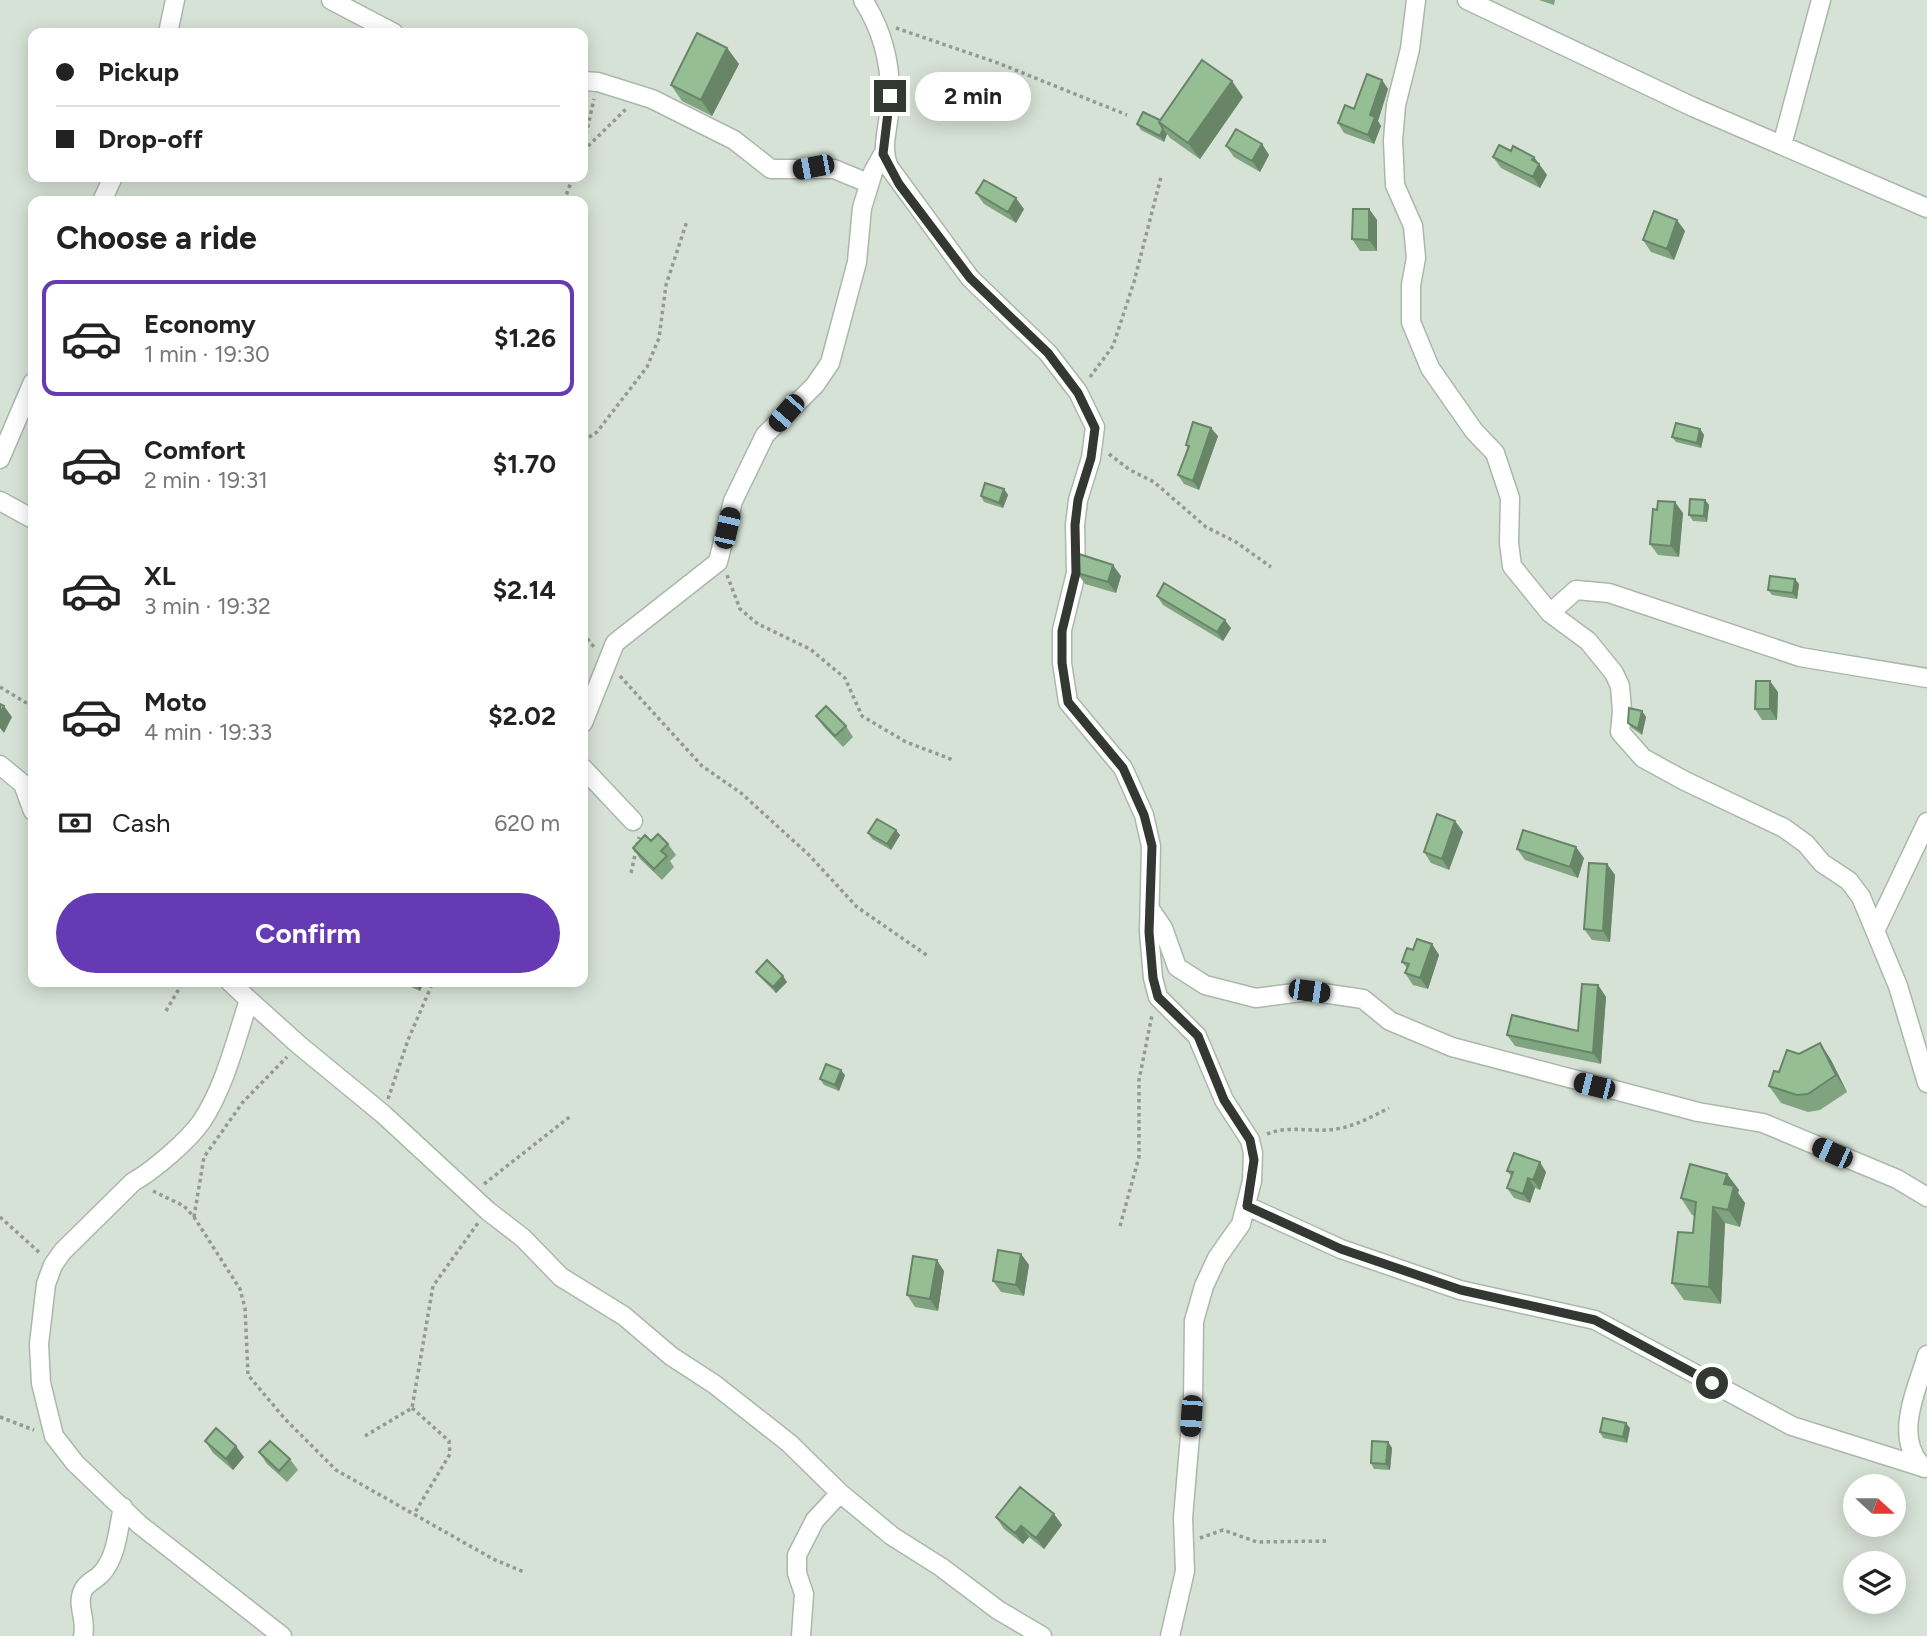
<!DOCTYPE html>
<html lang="en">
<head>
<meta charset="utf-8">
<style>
  :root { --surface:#fff; --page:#f2f2f2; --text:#222; --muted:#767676; --line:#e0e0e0; --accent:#653ab2 }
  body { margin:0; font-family:Figtree,sans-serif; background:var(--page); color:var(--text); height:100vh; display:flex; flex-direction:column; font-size:26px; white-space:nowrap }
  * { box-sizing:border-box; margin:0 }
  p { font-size:23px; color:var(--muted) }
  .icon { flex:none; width:38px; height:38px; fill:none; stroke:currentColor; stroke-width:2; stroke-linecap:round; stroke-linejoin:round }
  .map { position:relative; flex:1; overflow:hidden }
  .drawer { position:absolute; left:28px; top:196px; width:560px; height:791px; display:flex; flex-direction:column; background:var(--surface); border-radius:14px; box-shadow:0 4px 18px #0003 }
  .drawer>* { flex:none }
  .hud { position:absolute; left:28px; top:28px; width:560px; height:154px; border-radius:14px; box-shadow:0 4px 18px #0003; display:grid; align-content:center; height:154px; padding:0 28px; background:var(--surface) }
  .needle { width:46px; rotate:111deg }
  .fabs { position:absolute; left:1843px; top:1474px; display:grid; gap:14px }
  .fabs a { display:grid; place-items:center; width:63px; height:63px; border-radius:50%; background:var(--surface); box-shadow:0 4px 18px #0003; font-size:35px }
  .end { position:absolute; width:32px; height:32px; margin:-16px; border:9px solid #343833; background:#fff; box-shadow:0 0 0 4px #fff }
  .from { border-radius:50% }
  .bubble { position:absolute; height:49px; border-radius:24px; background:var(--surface); box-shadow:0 4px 18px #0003; font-size:23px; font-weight:700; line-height:49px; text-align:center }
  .car { position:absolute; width:21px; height:42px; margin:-21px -10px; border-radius:9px; box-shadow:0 0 5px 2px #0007; background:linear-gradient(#222 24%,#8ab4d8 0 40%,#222 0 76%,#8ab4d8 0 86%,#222 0) }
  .hud b { display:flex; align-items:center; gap:24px; height:66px; font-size:26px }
  .hud b+b { border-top:2px solid var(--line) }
  .hud i { width:18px; height:18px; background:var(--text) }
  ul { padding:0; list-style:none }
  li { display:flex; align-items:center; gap:21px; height:116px; margin:0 14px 10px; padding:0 14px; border:4px solid transparent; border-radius:14px }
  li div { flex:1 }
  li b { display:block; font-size:26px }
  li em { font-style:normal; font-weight:700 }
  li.selected { border-color:var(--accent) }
  li>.icon { width:63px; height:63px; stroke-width:1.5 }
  h2 { padding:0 28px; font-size:32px; line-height:84px }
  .pay { display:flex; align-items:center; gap:18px; height:77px; padding:0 28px; font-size:26px }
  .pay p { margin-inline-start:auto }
  .cta { display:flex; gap:14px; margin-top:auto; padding:14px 28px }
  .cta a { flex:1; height:80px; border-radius:42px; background:var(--accent); color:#fff; font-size:28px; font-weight:700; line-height:80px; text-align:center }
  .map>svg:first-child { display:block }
</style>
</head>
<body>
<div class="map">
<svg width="1927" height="1636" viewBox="0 0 1927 1636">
  <rect width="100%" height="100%" fill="#d7e2d6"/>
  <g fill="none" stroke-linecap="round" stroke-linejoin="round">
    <!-- street casing -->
    <g stroke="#acb7ac" stroke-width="21">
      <path id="street" d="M331 0 394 33
        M863 0C885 34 893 73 889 114 887 133 881 149 889 167L970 278 1048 353 1078 392 1095 427 1091 458 1078 500 1075 525 1076 573 1062 630V663L1068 702 1123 768 1144 815 1151 846 1149 932 1153 978 1158 997 1197 1036 1224 1100 1250 1140 1253 1153 1252 1181 1241 1224 1217 1258 1204 1286 1194 1321 1193 1400 1183 1518 1185 1571 1170 1636
        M1416 0 1410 49 1396 105 1393 140 1395 185 1413 226 1416 258 1411 285V322L1430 368 1474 431 1495 453 1510 498 1509 543 1512 566 1550 613 1588 641 1614 673 1620 686 1622 711 1620 732 1643 758 1685 781 1784 828 1806 844 1822 863 1849 881 1861 897 1898 986 1927 1083
        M1467 0 1693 107 1927 208
        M168 33 175 0
        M583 81 598 82 652 99 734 140 771 169H834L868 183
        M1782 145 1821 0
        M102 201 113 177
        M0 459 33 382
        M0 501 33 519
        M1550 613 1576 590 1609 593 1800 657 1927 678
        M583 723 615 643 718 562 733 501 765 435 815 385 830 363 857 262 862 208 873 172 883 154
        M0 765 23 784 33 811
        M583 768 633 821
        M1150 909 1163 928 1177 967 1205 985 1256 998 1309 991 1363 999 1390 1021 1452 1047 1698 1112 1763 1123 1897 1179 1927 1197
        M1875 931 1927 822
        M230 982 249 1000C236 1039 225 1086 202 1121 188 1141 154 1170 133 1182L63 1251 53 1265 46 1284 39 1344 41 1383 54 1436 75 1463 140 1525 282 1636
        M249 1000 299 1045 383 1114 488 1211 523 1238 561 1277 624 1316 671 1356 714 1384 789 1443 840 1493 892 1536 941 1567 998 1610 1042 1636
        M1247 1206 1341 1249 1460 1290 1595 1320 1792 1426 1922 1467
        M1924 1468C1892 1438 1917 1390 1927 1355
        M83 1636C87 1621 77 1606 82 1593 85 1583 94 1581 101 1574 117 1557 118 1529 123 1507
        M801 1636 804 1594 797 1573V1555L815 1520 840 1493"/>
    </g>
    <!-- path -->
    <path stroke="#929a91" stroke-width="3.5" stroke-dasharray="3.5 3.5" stroke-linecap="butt" d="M896 28 998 63 1127 115
      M583 148 594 99
      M583 151 626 109
      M564 201 573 177
      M1090 377 1113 346 1134 282 1161 177
      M583 441 597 432 647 367 659 338 666 285 687 221
      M1109 454 1130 470 1154 482 1206 527 1236 542 1271 567
      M727 575 740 609 758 624 810 649 845 678 862 716 906 742 953 760
      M583 633 594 647
      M620 676 702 766 741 793 809 855 857 907 928 956
      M0 687 33 707
      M631 873 639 837
      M166 1011 183 982
      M388 1099 408 1040 433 982
      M1267 1134C1286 1126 1306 1131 1327 1130 1350 1129 1369 1118 1389 1108
      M484 1184 572 1115
      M153 1191 184 1206 194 1217 240 1289 245 1308 248 1375 285 1419 336 1470 493 1559 524 1572
      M0 1217 41 1254
      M194 1217 204 1157 243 1102 287 1057
      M1120 1226 1139 1157V1080L1152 1015
      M412 1408 449 1441 450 1454 414 1514
      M0 1417 34 1430
      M365 1436 412 1408 433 1286 478 1223
      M1200 1538 1223 1530 1257 1542 1328 1541"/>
    <!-- street -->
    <use href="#street" stroke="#fff" stroke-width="18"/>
  </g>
  <!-- wall -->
  <path fill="#80a380" d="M1539 0H1555L1554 5Z
    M727 48 739 64 712 116 682 101 671 85Z
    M1382 80 1388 89 1378 121 1381 126 1374 144 1344 133 1338 123Z
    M1243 97 1200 159 1170 138 1167 134 1164 142 1141 130 1137 124 1160 120Z
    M1262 144 1269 155 1260 172 1234 157 1226 146Z
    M1511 151 1534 157 1547 175 1540 188 1501 168 1493 157Z
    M976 193 1024 209 1016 223 984 204Z
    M1369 209 1377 220V251H1360L1352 239Z
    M1685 231 1674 260 1651 252 1643 240Z
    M1700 429 1704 435 1701 448 1676 442 1672 437Z
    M1218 436 1199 490 1184 484 1178 475 1188 448 1186 445Z
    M1004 489 1008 495 1003 508 984 502 981 496Z
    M1705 500 1709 505 1707 522 1693 521 1689 515Z
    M1683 513 1679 557 1658 555 1650 544Z
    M1077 573 1121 576 1116 593 1085 584Z
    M1799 584 1797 599 1772 595 1768 590Z
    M1157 596 1231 628 1223 641 1163 605Z
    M1778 692 1777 720H1762L1755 709Z
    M1642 711 1646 717 1642 735 1632 728 1628 723Z
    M816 716 846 726 853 737 843 747 824 727Z
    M1455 821 1463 832 1449 870 1431 863 1424 852Z
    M868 833 900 835 891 850 872 839Z
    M651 841 668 844 676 855 670 861 674 867 662 880 640 859 633 848Z
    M1517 849 1584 858 1578 878 1525 860Z
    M1607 864 1615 875 1610 942 1592 940 1584 929Z
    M1432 944 1439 955 1428 989 1413 985 1405 973 1407 968 1402 962 1413 950Z
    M756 972 787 982 776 993 760 977Z
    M401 982H424L420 991 402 983Z
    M1598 985 1606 997 1601 1064 1515 1046 1507 1035 1578 1031Z
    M1820 1043 1831 1060 1847 1092 1820 1110 1808 1112 1781 1103 1769 1086 1779 1072 1799 1054Z
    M845 1075 839 1091 824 1085 820 1079Z
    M1507 1171 1546 1172 1540 1190 1535 1188 1530 1203 1514 1198 1507 1188 1511 1176Z
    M1727 1174 1739 1190 1738 1193 1745 1203 1740 1227 1725 1223 1721 1304 1684 1300 1672 1283 1693 1233 1695 1216 1692 1215 1681 1198Z
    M1021 1254 1029 1265 1024 1296 1001 1292 993 1281Z
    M944 1271 938 1311 915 1307 907 1295Z
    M1630 1428 1627 1443 1603 1438 1600 1432Z
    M205 1441 244 1457 233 1470 213 1453Z
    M1388 1442 1392 1448 1390 1470 1374 1469 1371 1463Z
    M259 1452 290 1459 298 1470 287 1482 267 1464Z
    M1054 1514 1062 1525 1044 1549 1029 1537 1023 1544 1004 1529 996 1517Z"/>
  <!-- shaded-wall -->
  <path fill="#688568" d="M727 48 739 64 712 116 701 100Z
    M1382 80 1388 89 1378 121 1381 126 1374 144 1368 135 1370 115Z
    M1232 81 1243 97 1200 159 1188 143Z
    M1163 129 1167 134 1164 142 1160 136Z
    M1262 144 1269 155 1260 172 1252 161Z
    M1534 157 1547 175 1540 188 1533 177 1532 160Z
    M1016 198 1024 209 1016 223 1008 212Z
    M1369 209 1377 220V251L1369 240Z
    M1677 220 1685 231 1674 260 1667 249Z
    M1211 428 1218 436 1199 490 1193 481Z
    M1700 429 1704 435 1701 448 1697 443Z
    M1004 489 1008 495 1003 508 999 503Z
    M1705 500 1709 505 1707 522 1704 516Z
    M1675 502 1683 513 1679 557 1671 546Z
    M1113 565 1121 576 1116 593 1108 582Z
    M1795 579 1799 584 1797 599 1793 593Z
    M1225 620 1231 628 1223 641 1217 632Z
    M1770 681 1778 692 1777 720 1770 709Z
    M4 706 12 717 4 733 0 728V714Z
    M1642 711 1646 717 1642 735 1638 729Z
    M1455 821 1463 832 1449 870 1442 859Z
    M896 830 900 835 891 850 887 844Z
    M1576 847 1584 858 1578 878 1570 867Z
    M1607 864 1615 875 1610 942 1603 931Z
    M1432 944 1439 955 1428 989 1420 978Z
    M783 976 787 982 776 993 773 987Z
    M418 982H424L420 991 416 985Z
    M1598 985 1606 997 1601 1064 1593 1053Z
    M1820 1043 1831 1060 1847 1092 1836 1075Z
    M841 1070 845 1075 839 1091 835 1085Z
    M1540 1162 1546 1172 1540 1190 1533 1180Z
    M1727 1174 1739 1190 1738 1193 1745 1203 1740 1227 1728 1210 1724 1184Z
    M1528 1178 1535 1188 1530 1203 1523 1194Z
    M1713 1207 1725 1223 1721 1304 1709 1287Z
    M1021 1254 1029 1265 1024 1296 1016 1285Z
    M937 1260 944 1271 938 1311 930 1299Z
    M1626 1423 1630 1428 1627 1443 1623 1437Z
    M1388 1442 1392 1448 1390 1470 1386 1464Z
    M236 1446 244 1457 233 1470 226 1459Z
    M1054 1514 1062 1525 1044 1549 1036 1538Z
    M1021 1526 1029 1537 1023 1544 1015 1533Z"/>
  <!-- building -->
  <path fill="#95be95" stroke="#688568" stroke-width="2" d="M697 33 727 48 701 100 671 85Z
    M1202 60 1232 81 1188 143 1159 122Z
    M1367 74 1382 80 1370 115 1375 117 1368 135 1338 123 1345 105 1354 109Z
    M1143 112 1160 120 1159 122 1163 129 1160 136 1137 124Z
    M1236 129 1262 144 1252 161 1226 146Z
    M1499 145 1511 151 1513 146 1534 157 1532 160 1539 164 1533 177 1493 157Z
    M984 180 1016 198 1008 212 976 193Z
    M1353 209H1369V240L1352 239Z
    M1654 211 1677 220 1667 249 1643 240Z
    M1193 422 1211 428 1193 481 1178 475 1189 446 1186 445Z
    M1676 423 1700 429 1697 443 1672 437Z
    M985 483 1004 489 999 503 981 496Z
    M1690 499 1705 500 1704 516 1689 515Z
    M1658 501 1675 502 1671 546 1650 544 1653 509 1657 510Z
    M1079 554 1113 565 1108 582 1077 573Z
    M1770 576 1795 579 1793 593 1768 590Z
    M1164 583 1225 620 1217 632 1157 596Z
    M1756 681H1770V709H1755Z
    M0 704 4 706 0 714Z
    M826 706 846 726 835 736 816 716Z
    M1629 708 1642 711 1638 729 1628 723Z
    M1437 814 1455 821 1442 859 1424 852Z
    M877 819 896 830 887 844 868 833Z
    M1523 830 1576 847 1570 867 1517 849Z
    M658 834 668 844 661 851 667 856 654 869 633 848 645 835 651 841Z
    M1589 863 1607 864 1603 931 1584 929Z
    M1417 939 1432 944 1420 978 1405 973 1409 964 1402 962 1407 948 1413 950Z
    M767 960 783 976 773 987 756 972Z
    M408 982H418L416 985Z
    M1582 984 1598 985 1593 1053 1507 1035 1512 1015 1578 1031Z
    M1820 1043 1836 1075 1808 1094 1797 1095 1769 1086 1774 1071 1779 1072 1787 1050 1799 1054Z
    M826 1064 841 1070 835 1085 820 1079Z
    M1514 1153 1540 1162 1533 1180 1528 1178 1523 1194 1507 1188 1513 1172 1507 1171Z
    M1690 1164 1727 1174 1724 1184 1734 1186 1728 1210 1713 1207 1709 1287 1672 1283 1678 1232 1693 1233 1696 1202 1681 1198Z
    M998 1250 1021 1254 1016 1285 993 1281Z
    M913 1256 937 1260 930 1299 907 1295Z
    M1603 1418 1626 1423 1623 1437 1600 1432Z
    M216 1428 236 1446 226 1459 205 1441Z
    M270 1441 290 1459 279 1471 259 1452Z
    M1372 1441 1388 1442 1386 1464 1371 1463Z
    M1020 1487 1054 1514 1036 1538 1021 1526 1015 1533 996 1517Z"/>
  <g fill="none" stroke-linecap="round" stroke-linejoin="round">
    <!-- route -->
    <path stroke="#343833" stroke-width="9" d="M890 96 883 154 899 184 970 278 1048 353 1078 393 1095 428 1091 458 1078 500 1075 525 1076 573 1062 631V663L1068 702 1123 768 1144 815 1152 846 1149 932 1153 978 1158 997 1198 1036 1224 1100 1250 1140 1254 1160 1247 1206 1341 1249 1461 1290 1595 1320 1712 1383"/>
  </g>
</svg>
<div class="fabs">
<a><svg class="needle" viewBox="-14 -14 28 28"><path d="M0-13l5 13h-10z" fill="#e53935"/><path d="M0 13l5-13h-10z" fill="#767676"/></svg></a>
<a><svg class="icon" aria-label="layers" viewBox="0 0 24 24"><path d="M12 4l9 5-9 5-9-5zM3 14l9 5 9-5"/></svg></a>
</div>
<i class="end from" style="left:1712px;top:1383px"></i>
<i class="end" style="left:890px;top:96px"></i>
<div class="bubble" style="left:915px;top:72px;width:116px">2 min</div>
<i class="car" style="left:813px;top:167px;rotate:259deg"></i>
<i class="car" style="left:786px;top:413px;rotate:221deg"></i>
<i class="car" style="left:727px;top:528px;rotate:13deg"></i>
<i class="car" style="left:1309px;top:991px;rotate:98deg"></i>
<i class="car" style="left:1594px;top:1086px;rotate:284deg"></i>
<i class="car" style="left:1832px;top:1153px;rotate:294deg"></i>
<i class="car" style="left:1191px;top:1416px;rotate:184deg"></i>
<div class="hud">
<b><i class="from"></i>Pickup</b>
<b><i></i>Drop-off</b>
</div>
<section class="drawer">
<h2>Choose a ride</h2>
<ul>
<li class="selected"><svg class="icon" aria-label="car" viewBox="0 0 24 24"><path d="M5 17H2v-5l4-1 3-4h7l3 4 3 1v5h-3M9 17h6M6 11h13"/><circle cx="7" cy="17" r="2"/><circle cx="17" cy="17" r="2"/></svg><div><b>Economy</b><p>1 min · 19:30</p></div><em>$1.26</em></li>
<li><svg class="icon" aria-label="car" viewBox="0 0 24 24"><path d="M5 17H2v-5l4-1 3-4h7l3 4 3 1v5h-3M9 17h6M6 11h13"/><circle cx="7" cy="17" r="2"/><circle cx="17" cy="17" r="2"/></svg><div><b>Comfort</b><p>2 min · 19:31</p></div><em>$1.70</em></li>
<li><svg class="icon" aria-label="car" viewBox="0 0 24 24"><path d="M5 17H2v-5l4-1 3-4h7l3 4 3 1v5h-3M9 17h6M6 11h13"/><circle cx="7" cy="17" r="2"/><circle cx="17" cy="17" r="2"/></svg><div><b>XL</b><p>3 min · 19:32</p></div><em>$2.14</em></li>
<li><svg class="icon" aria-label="car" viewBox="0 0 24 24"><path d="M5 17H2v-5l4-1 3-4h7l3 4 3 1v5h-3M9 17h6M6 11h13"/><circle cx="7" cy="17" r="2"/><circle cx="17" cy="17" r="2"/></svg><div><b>Moto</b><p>4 min · 19:33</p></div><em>$2.02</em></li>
</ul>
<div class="pay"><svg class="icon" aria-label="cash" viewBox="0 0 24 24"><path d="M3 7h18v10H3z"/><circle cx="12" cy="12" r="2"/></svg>Cash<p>620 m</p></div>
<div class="cta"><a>Confirm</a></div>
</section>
</div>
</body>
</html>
